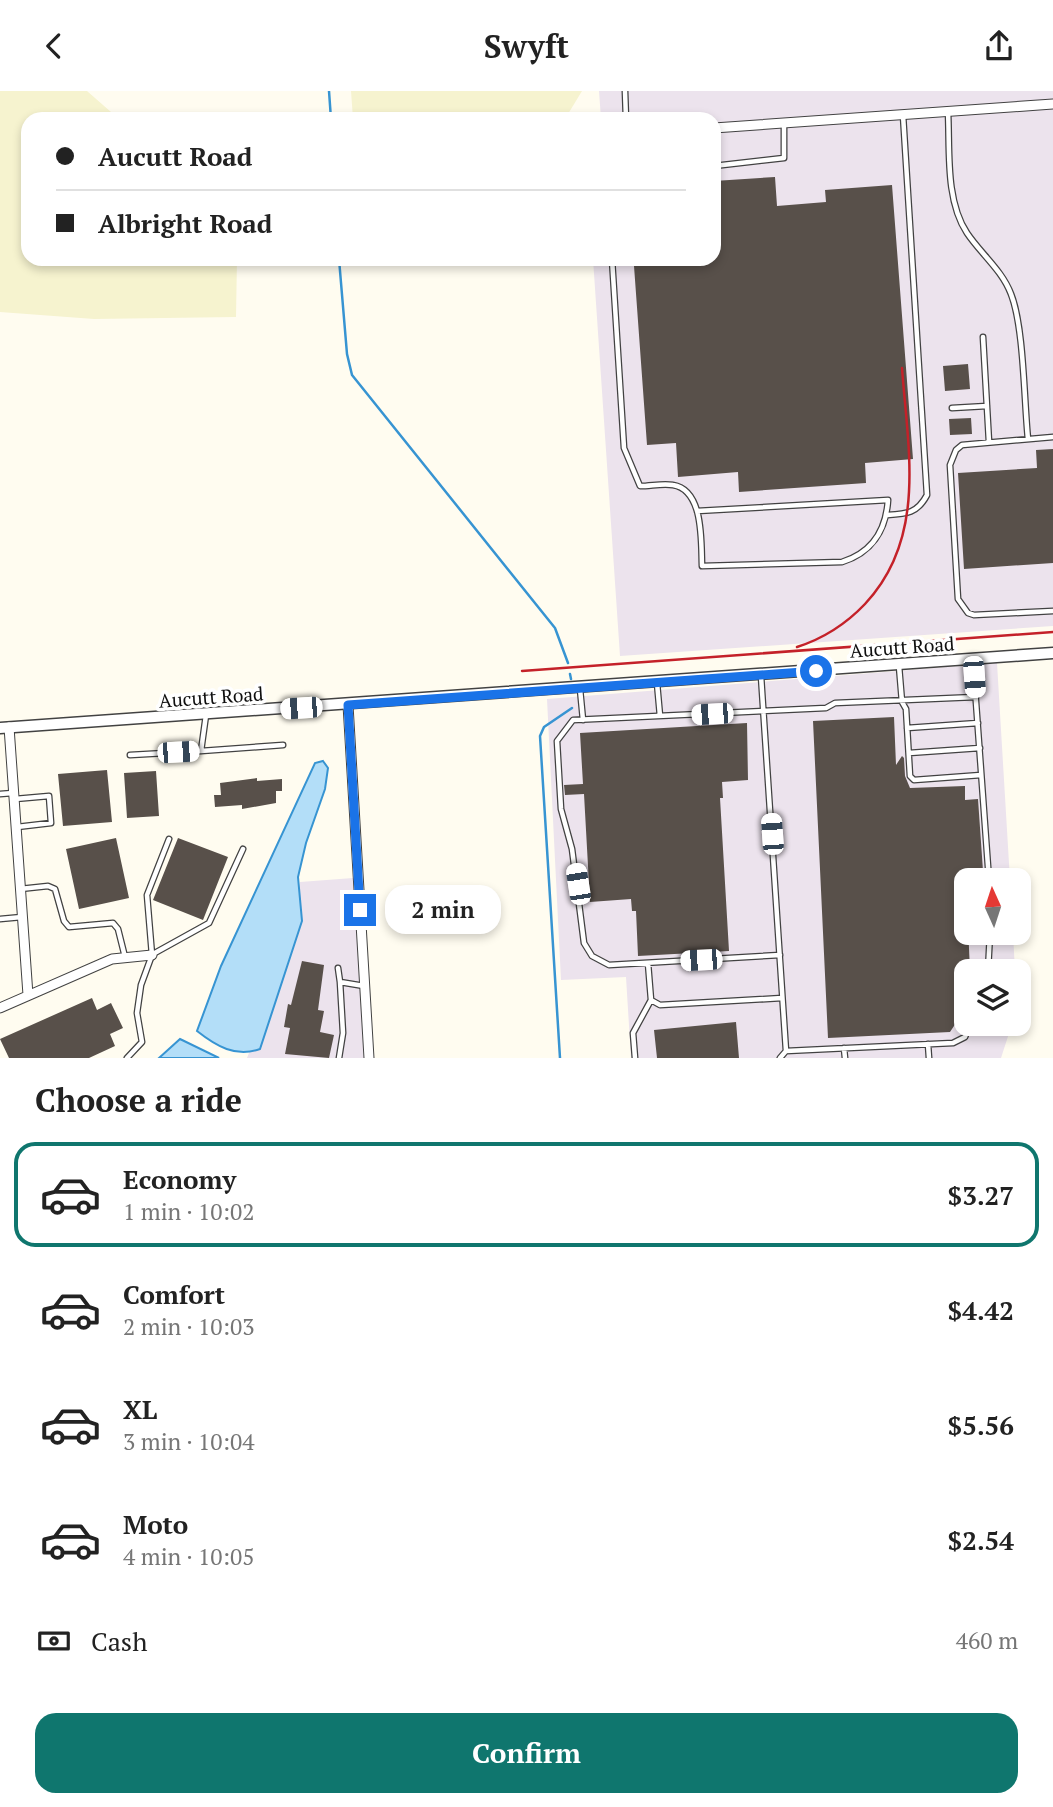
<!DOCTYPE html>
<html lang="en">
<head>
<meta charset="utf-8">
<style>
  :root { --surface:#fff; --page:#f2f2f2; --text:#222; --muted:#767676; --line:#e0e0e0; --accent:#0f766e }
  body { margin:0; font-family:"PT Serif",serif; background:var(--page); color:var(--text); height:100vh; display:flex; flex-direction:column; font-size:26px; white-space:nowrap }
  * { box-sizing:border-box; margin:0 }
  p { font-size:23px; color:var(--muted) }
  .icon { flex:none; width:38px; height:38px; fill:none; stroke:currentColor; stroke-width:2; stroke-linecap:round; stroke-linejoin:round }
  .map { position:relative; height:967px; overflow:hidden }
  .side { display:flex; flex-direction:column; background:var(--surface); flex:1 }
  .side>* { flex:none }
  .hud { position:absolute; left:21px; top:21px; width:700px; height:154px; border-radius:21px; box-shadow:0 4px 10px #0003; display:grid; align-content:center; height:154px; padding:0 35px; background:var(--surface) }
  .needle { width:46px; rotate:357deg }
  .tools { position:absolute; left:954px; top:777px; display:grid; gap:14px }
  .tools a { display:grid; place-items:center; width:77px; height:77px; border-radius:14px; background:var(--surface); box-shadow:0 4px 10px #0003; font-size:35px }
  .end { position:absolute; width:32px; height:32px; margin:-16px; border:9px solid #1a73e8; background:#fff; box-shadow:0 0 0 4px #fff }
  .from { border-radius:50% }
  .bubble { position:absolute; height:49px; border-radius:21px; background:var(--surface); box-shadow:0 4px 10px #0003; font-size:23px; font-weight:600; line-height:49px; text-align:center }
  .car { position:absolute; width:21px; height:42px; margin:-21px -10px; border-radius:9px; box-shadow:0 0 5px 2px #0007; background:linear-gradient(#fff 24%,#345 0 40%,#fff 0 76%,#345 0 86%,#fff 0) }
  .hud b { display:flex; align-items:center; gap:24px; height:66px; font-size:26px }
  .hud b+b { border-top:2px solid var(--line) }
  .hud i { width:18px; height:18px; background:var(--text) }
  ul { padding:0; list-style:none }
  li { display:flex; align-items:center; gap:21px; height:105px; margin:0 14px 10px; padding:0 21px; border:4px solid transparent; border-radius:21px }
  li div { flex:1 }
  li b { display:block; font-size:26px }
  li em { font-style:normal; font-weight:600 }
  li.active { border-color:var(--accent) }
  li>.icon { width:63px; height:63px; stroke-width:1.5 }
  h2 { padding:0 35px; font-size:32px; line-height:84px }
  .pay { display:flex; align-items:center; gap:18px; height:77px; padding:0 35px; font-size:26px }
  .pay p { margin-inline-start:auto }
  .primary-button { display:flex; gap:14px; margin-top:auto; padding:14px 35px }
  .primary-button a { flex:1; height:80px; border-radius:21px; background:var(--accent); color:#fff; font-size:28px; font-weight:600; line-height:80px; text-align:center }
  header { display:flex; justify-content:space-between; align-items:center; height:91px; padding:0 35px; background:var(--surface); font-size:32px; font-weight:600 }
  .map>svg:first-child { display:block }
</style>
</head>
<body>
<header><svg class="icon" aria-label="back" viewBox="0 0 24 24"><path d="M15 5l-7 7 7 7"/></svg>Swyft<svg class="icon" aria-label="share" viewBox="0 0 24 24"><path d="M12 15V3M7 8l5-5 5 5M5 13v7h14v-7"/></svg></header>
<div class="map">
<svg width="1053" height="967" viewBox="0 0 1053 967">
  <rect width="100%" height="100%" fill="#fffcf0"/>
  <!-- industrial -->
  <path fill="#ece3ed" d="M599 0H1053V535L620 565 593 168H714V28H601Z
    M997 572 1010 789H966V842H1013L1015 880H966V933H1012L1001 967H631L626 886 561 889 547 608Z
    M353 787 364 967H247L296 842 300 791Z"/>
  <!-- farmland -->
  <path fill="#f6f3cf" d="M0 0H87L119 28H28V168H237L236 226 94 228 0 221Z
    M351 0H582L565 28H353Z"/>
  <!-- water -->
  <path fill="#b3def8" stroke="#3794d2" stroke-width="2" d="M323 670 328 677 325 698 306 752 298 786 302 830 260 958C236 967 216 955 197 940L221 875 315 672Z
    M180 948 219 967H159Z"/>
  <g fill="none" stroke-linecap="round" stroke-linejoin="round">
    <!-- stream -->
    <path stroke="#3794d2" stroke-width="2.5" d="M329 0 331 28
      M339 168 347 263 352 284 555 537 568 572
      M570 583 571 588
      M560 967 540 645 544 636 572 617"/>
  </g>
  <!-- building -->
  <path fill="#58504a" d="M775 86 777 115 826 111 825 99 892 94 913 368 865 372 866 392 739 401 738 381 678 386 676 352 647 354 634 175 662 173V168H714V90Z
    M968 273 970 298 945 300 943 275Z
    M971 327 972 343 950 344 949 328Z
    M1053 358V472L964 478 958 382 1037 377 1036 359Z
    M894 626 896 674 902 665 904 667 905 685 910 697 965 695V709L978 708 983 780 982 789H966L970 880H966V917L950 941 828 947 813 630Z
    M747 632 748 689 722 691 723 707H720L729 860 638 865 636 820H632L631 808 590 811 584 703 565 704 564 694 583 693 580 642Z
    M107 679 112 731 63 735 58 683Z
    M156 680 159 725 127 727 124 682Z
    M257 687V690L282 688V700H276V712L242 718V714L215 716 214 704H221L220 692Z
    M116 747 129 807 79 818 66 758Z
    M178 747 228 766 203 829 153 809Z
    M302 870 324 874 318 919 324 920 320 941 334 944 329 967 285 963 290 937 284 936 288 913 291 914Z
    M92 907 97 919 111 912 123 937 110 943 115 955 89 967H9L0 948Z
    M736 931 739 967H657L654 939Z"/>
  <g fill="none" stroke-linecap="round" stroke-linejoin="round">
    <!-- service casing -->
    <g stroke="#424242" stroke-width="7">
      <path id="service" d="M625 0 626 28
        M948 21C950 58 945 109 967 142 981 163 1002 179 1011 203 1024 236 1024 310 1028 348
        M714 75 784 67V32
        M612 168 624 357 640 395C651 395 663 392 673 394 704 399 701 451 702 475L842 471C871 462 886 440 888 409L697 420
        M983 246 989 351
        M952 317 987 315
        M1053 346 962 354 956 359 950 374 958 508 968 522 974 524 1053 520
        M886 424C906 423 917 423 927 404L903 24
        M973 570 989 789
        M899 575 902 611 906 618 910 685 914 689 981 684
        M761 585 786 960 953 952 965 946 970 933
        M657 592 660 625
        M580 598 583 629
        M907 637 978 632
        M201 660 283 654
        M909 662 980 657
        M130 664 201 660 206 624
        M0 703 13 702
        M15 708 49 705 51 732 17 736
        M20 798 48 795 55 798 64 830 69 836 113 832 118 838 125 866
        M0 828 22 826
        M153 863 209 832 243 758
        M780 864 609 874 592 865 584 852 572 758 561 718 557 650 573 629 826 617 835 612 976 606
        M648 872 651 909 660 914 782 907
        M338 877 340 891
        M988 880 990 842
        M928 953 929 967
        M844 957 845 967
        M127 967 142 951 137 922 141 894 152 864 147 804 169 748
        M339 967 343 942 340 891 364 895
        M635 967 633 942 651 909
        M780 967 786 960"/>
    </g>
    <!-- minor casing -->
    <g stroke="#424242" stroke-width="11">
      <path id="minor" d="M714 37 1053 13
        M348 614 369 967
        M9 636 28 904
        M0 917 112 868 152 864"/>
    </g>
    <!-- tertiary casing -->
    <g stroke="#424242" stroke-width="13">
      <path id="tertiary" d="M0 637 1053 562"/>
    </g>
    <!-- service -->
    <use href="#service" stroke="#fff" stroke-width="4.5"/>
    <!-- minor -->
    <use href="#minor" stroke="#fff" stroke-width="9"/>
    <!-- tertiary -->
    <use href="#tertiary" stroke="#fff" stroke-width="10"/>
    <!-- rail -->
    <path stroke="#c42129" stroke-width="2.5" d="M797 556C822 548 846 533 865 513 927 447 908 359 902 277
      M522 580 1053 541"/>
  </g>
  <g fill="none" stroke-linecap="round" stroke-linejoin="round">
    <!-- route -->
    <path stroke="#1a73e8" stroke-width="9" d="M360 819 348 614 816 580"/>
  </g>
  <g text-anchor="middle" stroke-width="7" stroke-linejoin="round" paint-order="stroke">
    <!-- street labels -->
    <g font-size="19" fill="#0f0f0f" stroke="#fff">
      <text transform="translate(902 556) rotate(-4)" y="7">Aucutt Road</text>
      <text transform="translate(211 606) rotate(-4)" y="7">Aucutt Road</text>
    </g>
  </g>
</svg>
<div class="tools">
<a><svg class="needle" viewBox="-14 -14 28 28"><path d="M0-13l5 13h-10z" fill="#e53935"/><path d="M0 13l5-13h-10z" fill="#767676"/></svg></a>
<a><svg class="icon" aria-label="layers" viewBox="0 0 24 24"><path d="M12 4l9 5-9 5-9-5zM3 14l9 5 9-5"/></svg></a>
</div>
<i class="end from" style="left:816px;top:580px"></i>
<i class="end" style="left:360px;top:819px"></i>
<div class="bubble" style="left:385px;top:794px;width:116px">2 min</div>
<i class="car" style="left:974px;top:586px;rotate:176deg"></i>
<i class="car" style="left:301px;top:617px;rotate:266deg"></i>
<i class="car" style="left:712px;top:623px;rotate:267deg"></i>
<i class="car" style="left:178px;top:661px;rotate:87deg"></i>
<i class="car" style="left:772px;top:743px;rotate:356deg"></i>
<i class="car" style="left:578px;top:793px;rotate:351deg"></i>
<i class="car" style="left:701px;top:869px;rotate:267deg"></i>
<div class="hud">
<b><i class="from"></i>Aucutt Road</b>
<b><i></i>Albright Road</b>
</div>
</div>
<section class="side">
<h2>Choose a ride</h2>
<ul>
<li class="active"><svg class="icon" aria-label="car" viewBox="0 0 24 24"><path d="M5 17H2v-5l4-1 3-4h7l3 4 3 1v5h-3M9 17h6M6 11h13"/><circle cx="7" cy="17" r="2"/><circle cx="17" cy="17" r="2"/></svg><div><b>Economy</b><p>1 min · 10:02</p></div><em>$3.27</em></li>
<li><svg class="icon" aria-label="car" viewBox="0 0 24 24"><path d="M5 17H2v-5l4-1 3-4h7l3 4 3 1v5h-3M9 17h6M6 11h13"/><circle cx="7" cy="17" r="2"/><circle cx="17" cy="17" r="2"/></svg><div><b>Comfort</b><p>2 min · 10:03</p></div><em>$4.42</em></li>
<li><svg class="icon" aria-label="car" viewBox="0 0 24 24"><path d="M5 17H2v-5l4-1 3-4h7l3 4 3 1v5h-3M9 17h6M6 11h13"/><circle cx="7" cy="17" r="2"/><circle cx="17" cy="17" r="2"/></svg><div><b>XL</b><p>3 min · 10:04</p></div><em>$5.56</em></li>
<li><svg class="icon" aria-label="car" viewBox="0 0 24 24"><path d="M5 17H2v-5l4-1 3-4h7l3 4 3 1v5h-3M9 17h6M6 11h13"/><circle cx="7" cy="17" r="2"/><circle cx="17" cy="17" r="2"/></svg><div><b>Moto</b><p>4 min · 10:05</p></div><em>$2.54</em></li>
</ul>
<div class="pay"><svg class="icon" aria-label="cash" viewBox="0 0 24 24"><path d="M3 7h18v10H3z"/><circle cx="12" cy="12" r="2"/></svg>Cash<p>460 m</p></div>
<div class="primary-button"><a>Confirm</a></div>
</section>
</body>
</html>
